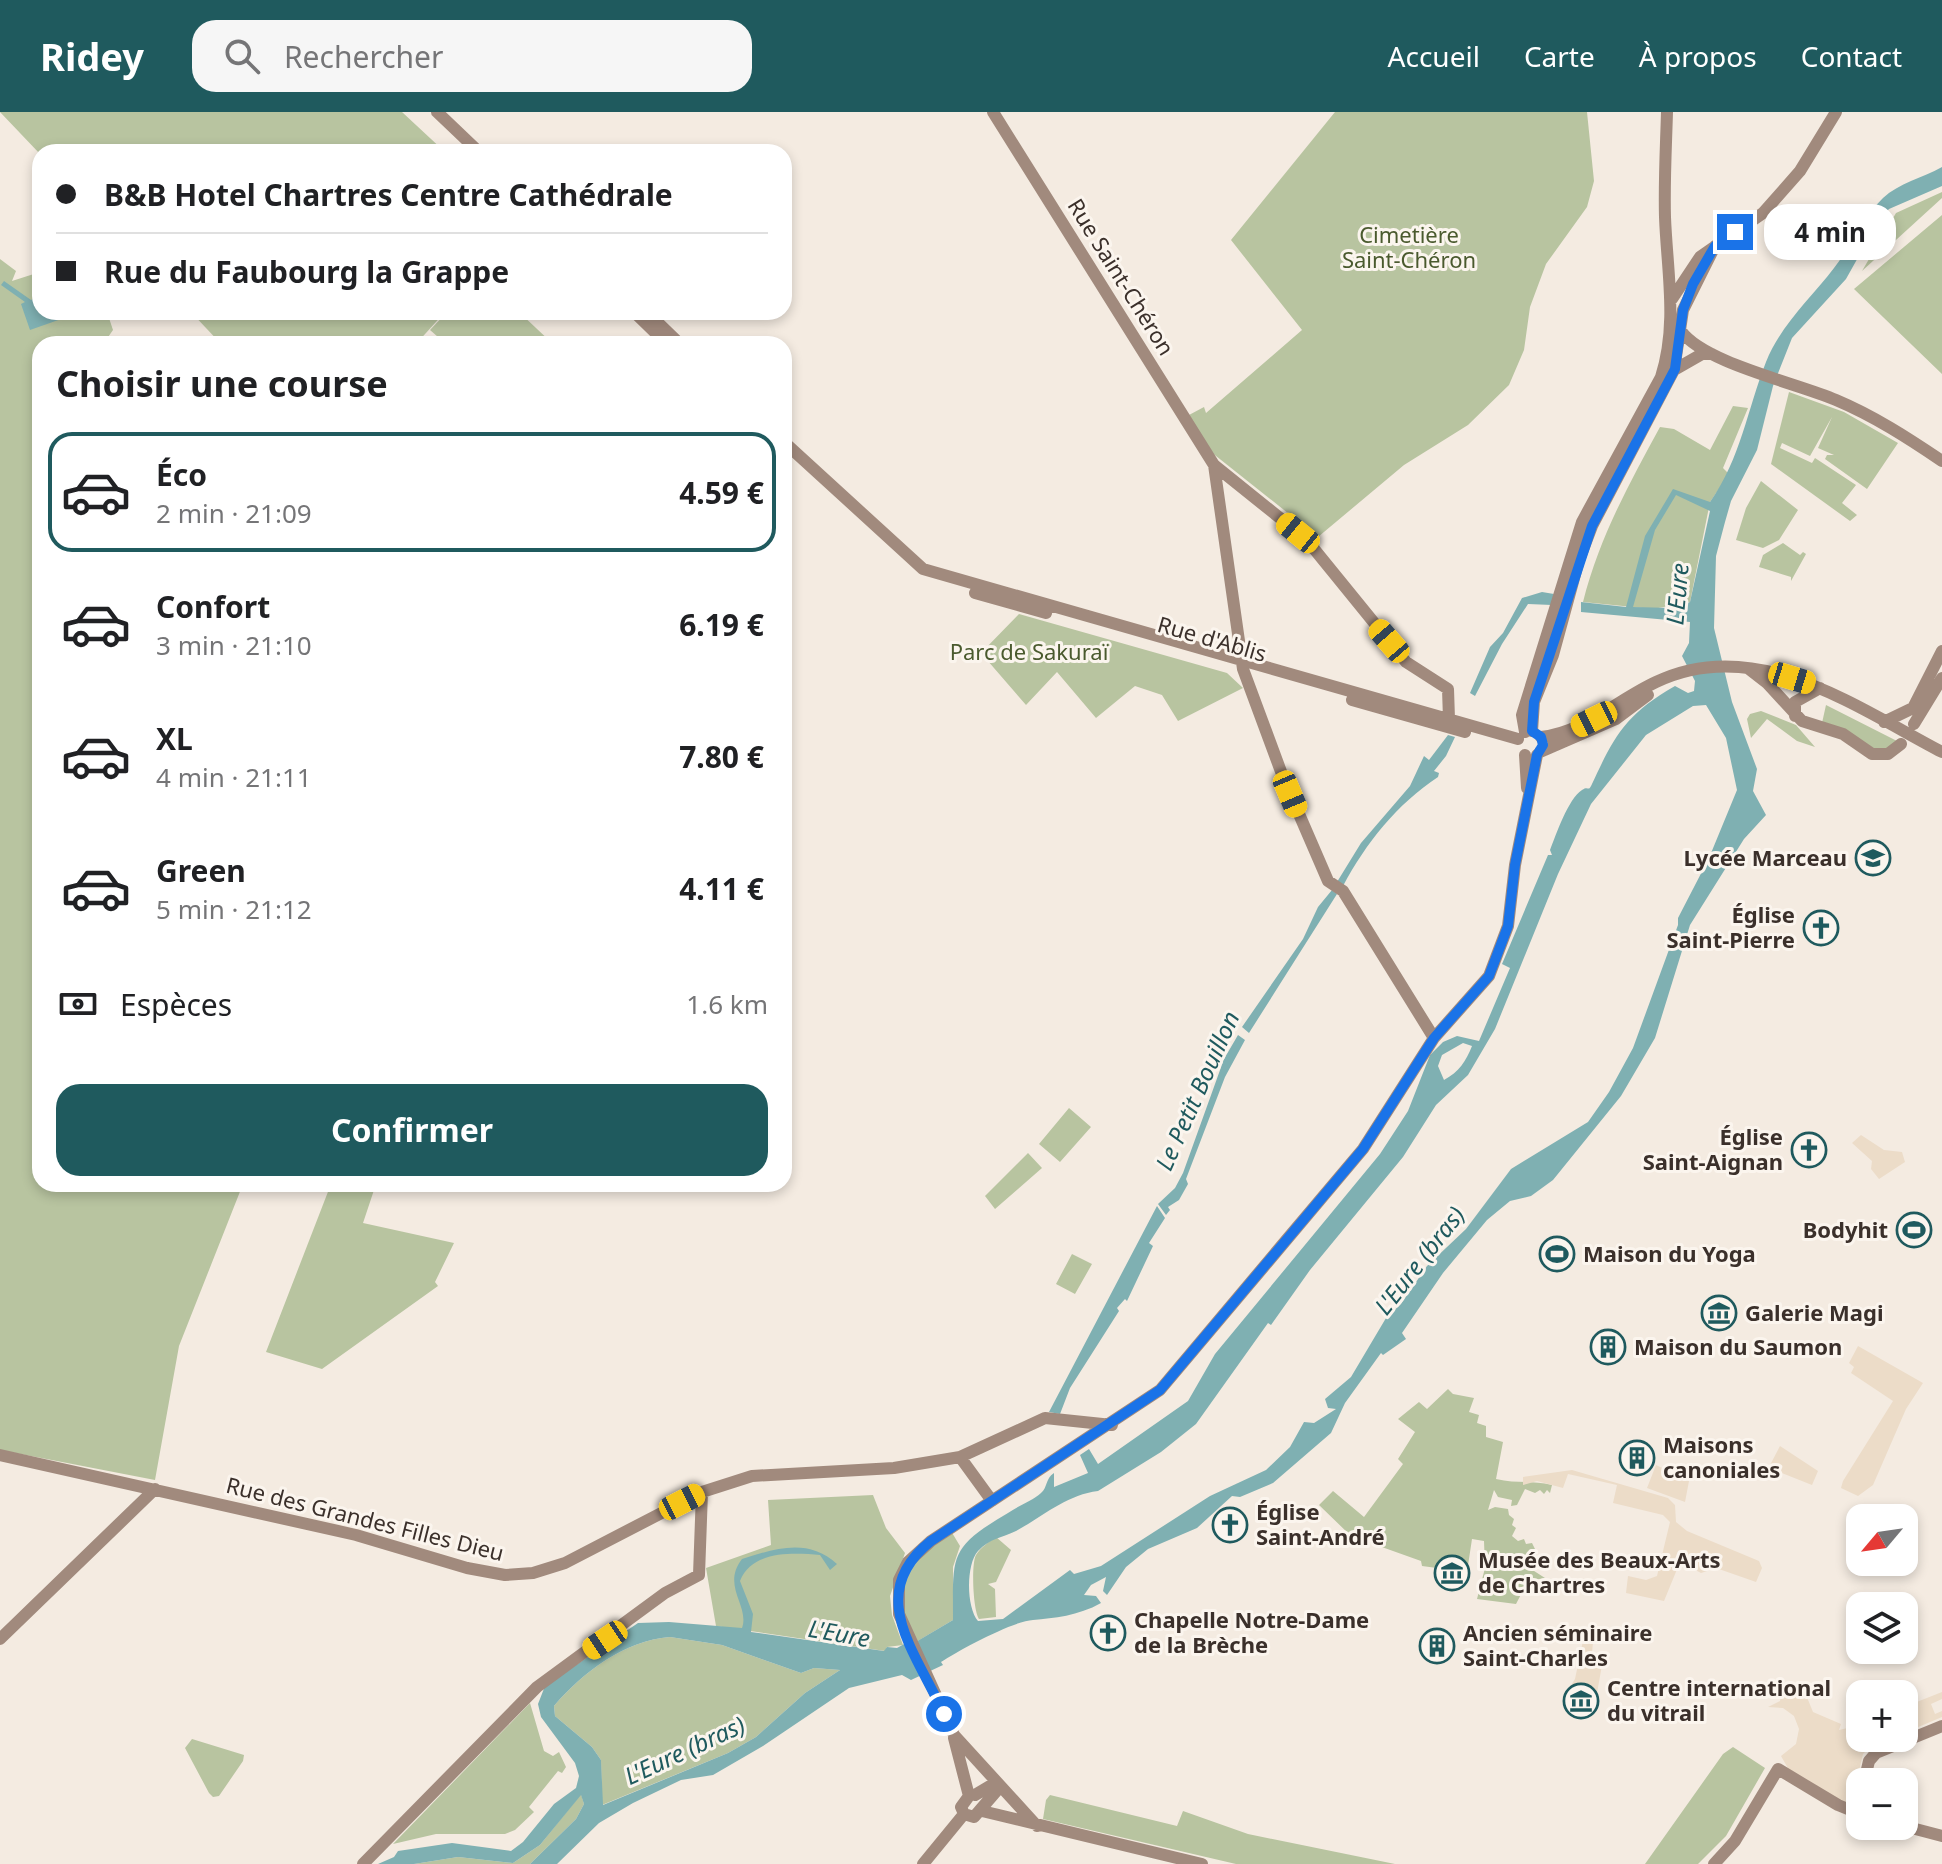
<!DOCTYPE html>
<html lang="fr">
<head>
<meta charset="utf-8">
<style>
  :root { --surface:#fff; --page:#f6f6f6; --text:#202124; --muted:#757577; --line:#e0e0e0; --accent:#1f5a5e }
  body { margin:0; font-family:"Noto Sans",sans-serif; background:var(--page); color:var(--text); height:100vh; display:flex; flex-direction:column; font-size:30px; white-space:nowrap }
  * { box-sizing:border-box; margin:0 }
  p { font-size:26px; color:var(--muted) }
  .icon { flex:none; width:44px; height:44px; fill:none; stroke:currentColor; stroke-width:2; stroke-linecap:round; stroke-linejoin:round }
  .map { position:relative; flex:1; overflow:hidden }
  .details { position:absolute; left:32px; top:224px; width:760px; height:856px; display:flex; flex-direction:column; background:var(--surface); border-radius:24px; box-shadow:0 4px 12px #0003 }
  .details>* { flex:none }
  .hud { position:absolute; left:32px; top:32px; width:760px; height:176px; border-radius:24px; box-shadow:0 4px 12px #0003; display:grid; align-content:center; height:176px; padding:0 24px; background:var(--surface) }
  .needle { width:52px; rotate:241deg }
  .buttons { position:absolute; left:1846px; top:1392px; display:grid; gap:16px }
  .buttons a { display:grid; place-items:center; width:72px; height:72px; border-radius:16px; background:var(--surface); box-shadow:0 4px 12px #0003; font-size:40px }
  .end { position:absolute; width:36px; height:36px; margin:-18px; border:10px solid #1a73e8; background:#fff; box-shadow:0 0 0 4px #fff }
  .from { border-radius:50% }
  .bubble { position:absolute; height:56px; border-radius:24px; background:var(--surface); box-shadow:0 4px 12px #0003; font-size:26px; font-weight:700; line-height:56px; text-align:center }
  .car { position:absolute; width:24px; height:48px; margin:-24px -12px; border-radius:10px; box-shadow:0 0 6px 2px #0007; background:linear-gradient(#f5c518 24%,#345 0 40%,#f5c518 0 76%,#345 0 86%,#f5c518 0) }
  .hud b { display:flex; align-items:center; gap:28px; height:76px; font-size:30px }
  .hud b+b { border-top:2px solid var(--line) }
  .hud i { width:20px; height:20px; background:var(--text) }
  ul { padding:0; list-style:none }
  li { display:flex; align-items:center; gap:24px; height:120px; margin:0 16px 12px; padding:0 8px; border:4px solid transparent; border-radius:24px }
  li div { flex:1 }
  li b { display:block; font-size:30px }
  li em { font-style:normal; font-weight:700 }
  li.on { border-color:var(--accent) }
  li>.icon { width:72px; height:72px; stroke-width:1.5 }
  h2 { padding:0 24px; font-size:36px; line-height:96px }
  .pay { display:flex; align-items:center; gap:20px; height:88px; padding:0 24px; font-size:30px }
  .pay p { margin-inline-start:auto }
  .cta { display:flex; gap:16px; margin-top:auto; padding:16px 24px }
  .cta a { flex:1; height:92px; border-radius:24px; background:var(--accent); color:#fff; font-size:32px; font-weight:700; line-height:92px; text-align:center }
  header { display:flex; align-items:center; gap:48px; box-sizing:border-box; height:112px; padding:0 40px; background:var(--accent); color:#fff }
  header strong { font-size:38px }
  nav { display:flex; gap:44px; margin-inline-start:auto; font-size:28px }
  .search { width:560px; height:72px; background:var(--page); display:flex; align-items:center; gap:20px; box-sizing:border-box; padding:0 28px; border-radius:24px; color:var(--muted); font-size:30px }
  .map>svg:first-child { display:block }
</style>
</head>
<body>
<header>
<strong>Ridey</strong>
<div class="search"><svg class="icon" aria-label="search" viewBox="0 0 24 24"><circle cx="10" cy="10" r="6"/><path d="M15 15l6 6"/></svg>Rechercher</div>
<nav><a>Accueil</a><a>Carte</a><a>À propos</a><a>Contact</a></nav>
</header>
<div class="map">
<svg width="1942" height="1752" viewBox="0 0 1942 1752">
  <rect width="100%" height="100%" fill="#f4ebe1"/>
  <!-- green -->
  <path fill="#b8c4a0" d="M0 0H402L445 40 40 42Z
    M1335 0H1587L1594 69 1587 95 1546 152 1530 195 1524 238 1509 273 1468 313 1404 353 1318 425 1211 340 1189 303 1204 295 1206 301 1302 218 1231 128Z
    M1942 80V86L1862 159 1896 101Z
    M1942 103V262L1854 177Z
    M0 147 16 159 12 169 40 160V200H102L104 205 108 203 113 218 104 231 98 227 95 232H40V1072H243L179 1234 155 1368 0 1338Z
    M191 200H445L416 232H221Z
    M447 200H519L553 232H446L430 218Z
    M1789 280 1844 300 1898 331 1867 377 1825 347 1827 343H1834L1818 336 1832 305 1810 344 1782 331 1780 336 1812 351 1815 346 1856 373 1842 391 1857 403 1850 409 1771 352Z
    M1733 294 1748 296 1723 356 1729 362 1710 390 1690 490 1653 497 1583 490C1599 426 1629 372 1660 315L1674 317 1710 338Z
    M1761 369 1798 398 1779 428 1763 436 1736 428 1746 396Z
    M1783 431 1800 443 1803 440 1806 442 1791 469V465L1759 455 1763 443Z
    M1019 502 1227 561 1243 576 1178 609 1162 583 1135 574 1096 606 1057 560 1026 593 981 541Z
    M1826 593 1897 629 1886 638H1873L1822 611Z
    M1761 599 1796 613 1815 635 1797 629 1767 607 1751 626 1747 607 1750 602Z
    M1069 996 1091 1015 1060 1050 1039 1032Z
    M1028 1041 1042 1056 995 1097 985 1084Z
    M331 1072H376L363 1111 454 1131 435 1170 438 1174 322 1257 266 1240Z
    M1072 1142 1092 1152 1075 1182 1056 1172Z
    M1448 1277 1453 1282 1474 1286 1469 1300 1479 1303 1477 1311 1486 1314V1325L1503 1330 1496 1367C1517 1372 1533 1368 1552 1373L1550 1381 1547 1378 1544 1382 1540 1378 1535 1381 1525 1377 1517 1393 1511 1394 1512 1388 1498 1385 1494 1378 1488 1398 1495 1395 1508 1397 1509 1403 1514 1407 1512 1413 1516 1416 1512 1424 1518 1429 1524 1427 1526 1432 1532 1431 1537 1441 1533 1457 1529 1451 1531 1457 1545 1466 1528 1469 1516 1492 1477 1487 1485 1456 1484 1429 1472 1427 1467 1460 1422 1454 1421 1449 1351 1424 1319 1393 1333 1379 1364 1405 1403 1352 1398 1347 1415 1320 1398 1307 1419 1290 1427 1297Z
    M873 1383 886 1416 905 1441 890 1484 892 1503 903 1533 887 1535 885 1539 716 1514 706 1456 771 1433 768 1388Z
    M951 1419 960 1434 953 1455V1508L916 1530C887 1469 903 1459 951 1419Z
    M996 1425 1011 1438 996 1470 988 1472 995 1477 996 1505 979 1507C973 1498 971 1452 976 1443 980 1436 990 1429 996 1425Z
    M670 1525 722 1533 801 1561 814 1556 840 1558 805 1581 756 1625 728 1641 602 1693 601 1648 592 1635 555 1604 554 1594C582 1561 625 1528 670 1525Z
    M530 1591 544 1639 553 1644 559 1640 566 1655 562 1661 558 1659 529 1695 534 1700 515 1718 505 1722H436L393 1732Z
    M192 1627 244 1643 243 1649 219 1684 213 1685 209 1681 185 1636Z
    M1733 1635 1765 1656 1726 1724 1698 1752H1645L1723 1642Z
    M581 1682 584 1692 576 1707 530 1752H414L458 1745 513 1751 540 1733Z
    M1050 1683 1177 1714 1183 1699 1248 1722 1395 1752H1236L1043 1707 1046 1688Z"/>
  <!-- plaza -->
  <path fill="#ecdcc8" d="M1861 1023 1884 1038 1902 1040 1905 1050 1879 1067 1871 1057 1872 1049 1852 1031Z
    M1858 1234 1923 1271 1906 1297 1873 1373 1858 1384 1841 1376 1843 1369 1893 1289 1851 1261 1854 1255 1849 1251Z
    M1780 1334 1818 1359 1812 1373 1772 1357 1769 1355Z
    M1656 1353 1689 1369 1685 1390 1647 1376Z
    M1572 1358 1668 1386 1675 1393 1676 1410 1687 1419 1759 1449 1762 1456 1756 1470 1716 1456 1701 1461 1680 1450 1664 1489 1626 1481 1628 1464 1646 1468 1657 1464 1670 1410 1663 1403 1613 1391 1617 1373 1568 1362 1563 1376 1537 1369 1523 1373V1365Z
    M1585 1519 1594 1520 1591 1551 1602 1553 1597 1581 1570 1575 1575 1567Z
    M1793 1572 1804 1578 1813 1600 1841 1612 1839 1618 1860 1613V1619L1848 1624 1852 1634 1872 1626H1890L1872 1633 1863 1642 1852 1688 1842 1691 1789 1658 1781 1644 1796 1632 1799 1617 1794 1604 1783 1596 1768 1595 1780 1589 1782 1580Z
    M1942 1580V1587L1931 1592 1935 1602 1942 1599V1605L1904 1621V1614L1912 1610 1911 1600 1904 1602V1595Z"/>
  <!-- water -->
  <path fill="#7fb0b2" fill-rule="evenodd" d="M1942 55V74L1889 97 1879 108 1846 167 1792 226 1773 274 1757 338 1731 389 1725 410 1716 444 1714 516 1732 590 1757 657 1753 679 1766 703 1744 727 1690 813 1655 926 1621 984 1553 1068 1531 1084 1510 1089 1487 1108 1443 1161 1402 1221 1406 1227 1383 1243 1381 1241 1345 1291 1331 1321 1273 1371 1240 1385 1232 1384 1197 1416 1148 1437 1126 1455 1107 1483 1103 1479 1106 1465 1091 1473 1084 1483 1096 1484 1101 1491C1078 1504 1054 1506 1033 1508 1013 1509 959 1538 941 1550L943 1553 911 1568 902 1563 849 1576 763 1634 713 1663 681 1668 633 1691 599 1711 557 1752H530L576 1707 584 1692 581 1683 540 1733 513 1751 458 1745 414 1752H378L394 1745 398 1739 452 1731 511 1739 523 1730 554 1692 576 1676 579 1664 575 1651 541 1605 538 1592 545 1574 638 1511 669 1510 742 1516C750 1494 721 1474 742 1447 774 1437 808 1425 837 1452L830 1458 820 1443C793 1441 752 1438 740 1469L753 1502 751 1520 884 1539 887 1535 897 1536 906 1531 909 1534 953 1508C953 1442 949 1436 1008 1401 1018 1394 1032 1389 1041 1381 1048 1375 1045 1367 1054 1361V1375L1088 1361 1080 1343 1089 1337 1098 1352 1188 1289 1215 1242 1380 1042 1408 999 1430 943 1443 930 1457 924 1479 929 1510 856 1502 852 1548 743H1552L1550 738C1556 723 1568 687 1582 678 1589 673 1588 681 1592 672 1613 627 1624 603 1675 574L1688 581 1694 579 1695 569 1682 544 1689 531 1690 510 1581 500V490L1626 495 1645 424 1673 377 1710 390C1741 346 1747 298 1766 250 1780 214 1811 186 1834 156 1851 134 1862 106 1883 86 1899 71 1922 66 1942 55ZM1676 383 1710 399 1690 490 1673 496 1633 495 1655 418ZM1706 593 1726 626 1737 678 1709 746 1678 806V813L1633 936 1609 980 1588 1010 1511 1057 1466 1117 1427 1154 1401 1192 1386 1206 1351 1265 1325 1287 1328 1296 1336 1297 1314 1311 1304 1310 1290 1335 1266 1358 1210 1384 1101 1454 1074 1462 1070 1458 1003 1507 978 1509C966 1495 966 1452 978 1439 990 1426 1002 1426 1016 1419 1042 1405 1066 1383 1098 1379L1161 1340 1196 1312 1268 1211 1271 1213 1310 1158 1403 1045 1436 993 1468 963 1495 917 1558 762 1591 692 1646 623 1693 594ZM1463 931 1472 934C1466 949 1459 960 1444 968L1438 954 1442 943ZM670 1525 722 1533 801 1561 814 1556 840 1558 805 1581 756 1625 728 1641 603 1693 601 1648 592 1635 555 1604 554 1594C582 1561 625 1528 670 1525Z
    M4 169 31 188 40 184V200H81L30 218 21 192 25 190 1 173Z
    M1542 480 1554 482 1552 493 1528 492 1502 532 1475 584 1470 581 1490 535 1503 521 1522 486Z
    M1448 623 1455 625 1446 644 1434 659 1439 661 1438 665C1397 692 1366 731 1343 774L1337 770 1361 731 1410 674 1424 644 1429 648Z
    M1332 778 1337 782 1249 921 1242 915 1303 827 1318 795Z
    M1238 923 1245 928 1225 965 1186 1067 1188 1072 1179 1088 1168 1095 1170 1098 1166 1103 1158 1092 1175 1076 1183 1061 1224 947Z
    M1157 1094 1165 1106 1149 1131 1153 1134 1127 1189 1125 1187 1117 1196 1119 1199 1070 1276 1060 1302 1049 1300Z"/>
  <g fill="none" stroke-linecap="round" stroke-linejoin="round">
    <!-- secondary -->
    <path stroke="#a18a7d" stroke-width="12" d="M437 0 479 40
      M993 0 1214 353 1306 427 1406 550 1448 577 1449 607
      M1672 187 1700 145 1763 101 1800 59 1836 0
      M634 200 667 232
      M647 200 680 232
      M1681 219C1704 251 1797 271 1836 288 1874 304 1908 326 1942 349
      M1674 258 1702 242H1712
      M784 330 923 457 1518 627
      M1214 353 1243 557 1283 665 1328 769 1343 779 1434 926
      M975 481 1046 501
      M1749 557 1767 571 1802 609 1843 622 1872 642H1888L1901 632
      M1352 588 1465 620
      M1795 604V590L1820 576
      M1884 610 1913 596 1942 539
      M1914 612 1942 566
      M1532 619 1534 590 1553 543 1579 448 1592 414 1674 258 1683 198 1715 134
      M1525 620 1522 603 1582 410 1661 265C1678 212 1667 159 1665 105 1664 70 1666 35 1667 0
      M1541 625C1585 620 1617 588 1656 570 1756 522 1856 595 1942 640
      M1540 640 1616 607 1648 583
      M1525 643 1527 676
      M0 1343 356 1423 467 1456 505 1463 533 1461 565 1451 702 1380 752 1364 894 1356 960 1345 1045 1306 1112 1313
      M960 1345 992 1389
      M0 1527 155 1377
      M954 1626 969 1684
      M1864 1670 1869 1649 1876 1641 1942 1614
      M975 1683 995 1671
      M969 1684 961 1695 964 1702 974 1705 999 1676
      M982 1699 1202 1752
      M1037 1714 954 1623 899 1502V1468L908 1450 931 1429 1160 1278 1363 1037 1434 926 1489 864 1508 814 1515 753 1537 643
      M1904 1714 1942 1724
      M363 1752 537 1575 665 1481 699 1463 702 1380
      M923 1752 964 1702
      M1714 1752 1735 1729 1778 1657 1838 1693 1860 1702"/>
  </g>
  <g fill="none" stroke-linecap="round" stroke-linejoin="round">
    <!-- route -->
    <path stroke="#1a73e8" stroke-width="10" d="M944 1602C916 1540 864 1482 931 1429L1160 1278 1363 1037 1434 926 1489 864 1508 814 1515 753 1537 643 1543 633 1541 625 1532 619 1534 590 1592 414 1675 257 1683 198 1693 172 1715 134 1735 120"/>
  </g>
  <!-- icons -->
  <defs>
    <g id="school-ring" transform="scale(1.8)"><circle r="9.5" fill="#fbf5ee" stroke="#1f5a5e" stroke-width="1.5"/><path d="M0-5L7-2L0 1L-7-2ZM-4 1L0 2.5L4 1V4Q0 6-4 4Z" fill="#1f5a5e"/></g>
    <g id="church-ring" transform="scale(1.8)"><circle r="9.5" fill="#fbf5ee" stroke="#1f5a5e" stroke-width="1.5"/><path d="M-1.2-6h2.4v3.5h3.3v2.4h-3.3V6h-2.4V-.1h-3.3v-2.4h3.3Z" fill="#1f5a5e"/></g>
    <g id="stadium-ring" transform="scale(1.8)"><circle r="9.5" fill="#fbf5ee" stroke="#1f5a5e" stroke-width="1.5"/><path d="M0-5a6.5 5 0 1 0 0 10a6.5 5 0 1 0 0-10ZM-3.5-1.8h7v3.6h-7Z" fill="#1f5a5e"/></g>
    <g id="museum-ring" transform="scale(1.8)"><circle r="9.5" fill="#fbf5ee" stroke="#1f5a5e" stroke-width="1.5"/><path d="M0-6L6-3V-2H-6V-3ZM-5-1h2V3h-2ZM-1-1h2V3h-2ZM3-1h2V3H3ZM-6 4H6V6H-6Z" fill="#1f5a5e"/></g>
    <g id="building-ring" transform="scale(1.8)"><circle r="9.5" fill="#fbf5ee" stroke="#1f5a5e" stroke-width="1.5"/><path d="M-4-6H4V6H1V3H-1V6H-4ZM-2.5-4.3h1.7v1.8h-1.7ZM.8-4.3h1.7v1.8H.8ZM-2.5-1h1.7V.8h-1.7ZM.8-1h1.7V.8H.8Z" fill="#1f5a5e"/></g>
  </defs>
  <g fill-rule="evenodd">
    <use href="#school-ring" x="1873" y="746"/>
    <use href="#church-ring" x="1821" y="816"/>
    <use href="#church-ring" x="1809" y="1038"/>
    <use href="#stadium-ring" x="1914" y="1118"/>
    <use href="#stadium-ring" x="1557" y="1142"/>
    <use href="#museum-ring" x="1719" y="1201"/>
    <use href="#building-ring" x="1608" y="1235"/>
    <use href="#building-ring" x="1637" y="1346"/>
    <use href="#church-ring" x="1230" y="1413"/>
    <use href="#museum-ring" x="1452" y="1461"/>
    <use href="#church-ring" x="1108" y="1521"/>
    <use href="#building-ring" x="1437" y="1534"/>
    <use href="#museum-ring" x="1581" y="1589"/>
  </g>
  <g text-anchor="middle" stroke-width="6" stroke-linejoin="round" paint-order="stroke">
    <!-- park labels -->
    <g font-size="22" fill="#4a5a2e" stroke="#fbf5ee">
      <text x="1409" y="131">Cimetière<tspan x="1409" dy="25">Saint-Chéron</tspan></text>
      <text x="1029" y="548">Parc de Sakuraï</text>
    </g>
    <!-- street labels -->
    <g font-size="22" fill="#3b302b" stroke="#fbf5ee">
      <text transform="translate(1121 165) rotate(58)" y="8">Rue Saint-Chéron</text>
      <text transform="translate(1212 527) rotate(16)" y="8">Rue d'Ablis</text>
      <text transform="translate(365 1407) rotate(14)" y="8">Rue des Grandes Filles Dieu</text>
    </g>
    <!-- poi labels -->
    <g font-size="22" font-weight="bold" fill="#3b302b" stroke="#fbf5ee" text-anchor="start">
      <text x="1847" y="754" text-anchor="end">Lycée Marceau</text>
      <text x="1795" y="811" text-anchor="end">Église<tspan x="1795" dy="25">Saint-Pierre</tspan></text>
      <text x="1783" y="1033" text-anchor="end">Église<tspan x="1783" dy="25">Saint-Aignan</tspan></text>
      <text x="1888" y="1126" text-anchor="end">Bodyhit</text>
      <text x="1583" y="1150">Maison du Yoga</text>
      <text x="1745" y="1209">Galerie Magi</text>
      <text x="1634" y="1243">Maison du Saumon</text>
      <text x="1663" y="1341">Maisons<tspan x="1663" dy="25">canoniales</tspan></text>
      <text x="1256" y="1408">Église<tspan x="1256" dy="25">Saint-André</tspan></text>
      <text x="1478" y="1456">Musée des Beaux-Arts<tspan x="1478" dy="25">de Chartres</tspan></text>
      <text x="1134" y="1516">Chapelle Notre-Dame<tspan x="1134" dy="25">de la Brèche</tspan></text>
      <text x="1463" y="1529">Ancien séminaire<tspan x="1463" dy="25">Saint-Charles</tspan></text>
      <text x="1607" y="1584">Centre international<tspan x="1607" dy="25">du vitrail</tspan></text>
    </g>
    <!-- water labels -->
    <g font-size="24" font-style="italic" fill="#1f5a5e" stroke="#fbf5ee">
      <text transform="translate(1678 482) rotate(-85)" y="8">L'Eure</text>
      <text transform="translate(1198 979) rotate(-66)" y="8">Le Petit Bouillon</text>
      <text transform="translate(1420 1149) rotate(-52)" y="8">L'Eure (bras)</text>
      <text transform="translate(839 1522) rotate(10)" y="8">L'Eure</text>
      <text transform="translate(685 1639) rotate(-25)" y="8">L'Eure (bras)</text>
    </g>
  </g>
</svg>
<div class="buttons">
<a><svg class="needle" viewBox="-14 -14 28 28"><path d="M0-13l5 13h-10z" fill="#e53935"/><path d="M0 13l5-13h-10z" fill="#757577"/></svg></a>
<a><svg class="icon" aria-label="layers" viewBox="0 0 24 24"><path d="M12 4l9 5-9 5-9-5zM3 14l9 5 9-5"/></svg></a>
<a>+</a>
<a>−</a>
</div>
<i class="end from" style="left:944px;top:1602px"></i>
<i class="end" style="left:1735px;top:120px"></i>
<div class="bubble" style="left:1764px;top:92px;width:132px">4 min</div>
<i class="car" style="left:1298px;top:421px;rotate:309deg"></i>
<i class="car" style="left:1389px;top:529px;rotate:319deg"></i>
<i class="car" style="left:1792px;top:566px;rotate:107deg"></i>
<i class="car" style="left:1594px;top:607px;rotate:244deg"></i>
<i class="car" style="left:1290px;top:682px;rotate:157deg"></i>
<i class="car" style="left:682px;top:1390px;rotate:63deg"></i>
<i class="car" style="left:605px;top:1528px;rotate:236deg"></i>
<div class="hud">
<b><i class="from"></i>B&amp;B Hotel Chartres Centre Cathédrale</b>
<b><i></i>Rue du Faubourg la Grappe</b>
</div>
<section class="details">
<h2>Choisir une course</h2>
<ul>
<li class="on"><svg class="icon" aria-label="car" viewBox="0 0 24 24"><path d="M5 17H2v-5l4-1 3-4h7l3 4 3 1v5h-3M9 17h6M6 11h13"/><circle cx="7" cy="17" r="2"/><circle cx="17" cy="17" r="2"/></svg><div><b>Éco</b><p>2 min · 21:09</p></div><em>4.59 €</em></li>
<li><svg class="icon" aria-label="car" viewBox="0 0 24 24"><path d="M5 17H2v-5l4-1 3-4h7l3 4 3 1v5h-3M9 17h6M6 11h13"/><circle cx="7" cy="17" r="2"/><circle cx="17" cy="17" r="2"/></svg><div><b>Confort</b><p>3 min · 21:10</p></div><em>6.19 €</em></li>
<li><svg class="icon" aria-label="car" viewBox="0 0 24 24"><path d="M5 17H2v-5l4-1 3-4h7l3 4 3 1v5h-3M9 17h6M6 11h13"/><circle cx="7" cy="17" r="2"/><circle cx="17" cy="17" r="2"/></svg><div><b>XL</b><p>4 min · 21:11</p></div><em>7.80 €</em></li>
<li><svg class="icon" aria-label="car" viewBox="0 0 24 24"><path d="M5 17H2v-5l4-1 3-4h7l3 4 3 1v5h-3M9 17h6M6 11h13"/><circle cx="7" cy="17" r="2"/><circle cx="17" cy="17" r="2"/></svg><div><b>Green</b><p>5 min · 21:12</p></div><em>4.11 €</em></li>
</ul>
<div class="pay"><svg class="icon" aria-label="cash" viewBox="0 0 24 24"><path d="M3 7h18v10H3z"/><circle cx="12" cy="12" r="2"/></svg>Espèces<p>1.6 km</p></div>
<div class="cta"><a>Confirmer</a></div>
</section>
</div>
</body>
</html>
